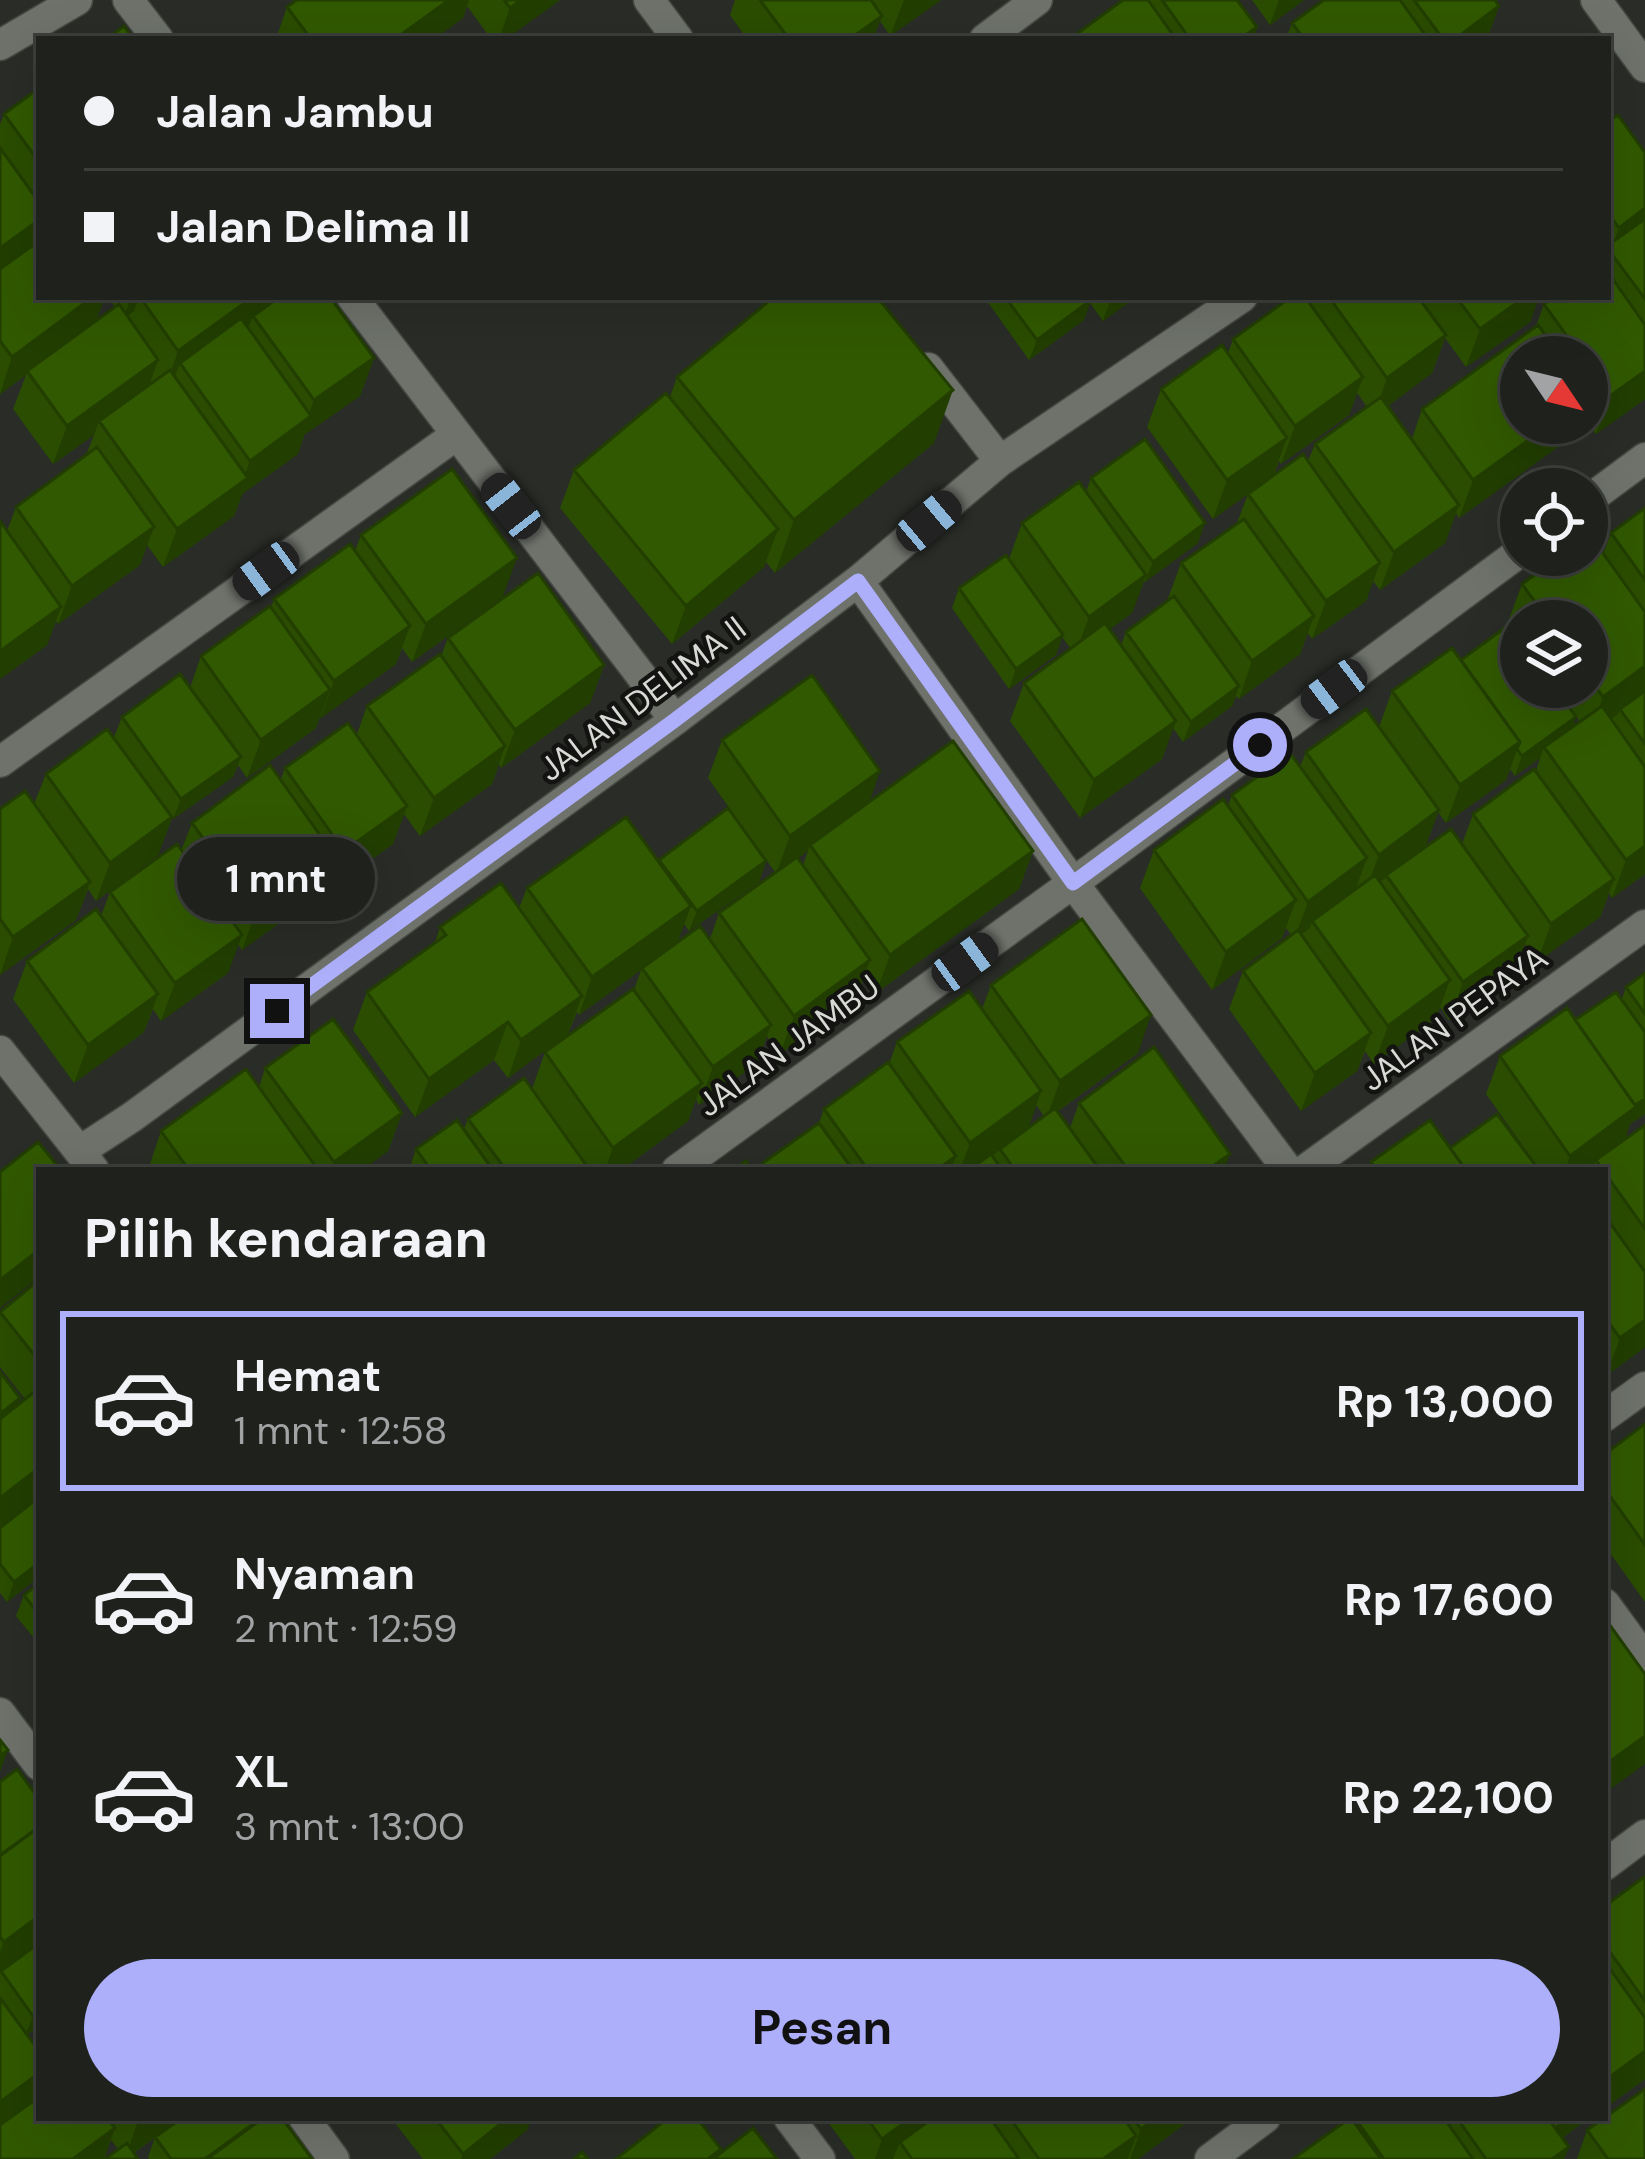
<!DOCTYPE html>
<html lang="id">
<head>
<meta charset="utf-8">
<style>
  :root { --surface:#1f211d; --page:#272926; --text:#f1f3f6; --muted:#a1a3a4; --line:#3c3e3b; --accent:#adaffb }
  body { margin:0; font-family:"DM Sans",sans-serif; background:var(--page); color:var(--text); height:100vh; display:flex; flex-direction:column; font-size:45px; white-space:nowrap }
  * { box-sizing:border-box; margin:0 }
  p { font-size:39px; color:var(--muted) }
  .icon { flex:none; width:66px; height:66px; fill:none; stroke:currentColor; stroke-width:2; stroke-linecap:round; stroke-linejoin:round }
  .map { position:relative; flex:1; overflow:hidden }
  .details { position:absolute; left:36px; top:1167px; width:1572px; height:954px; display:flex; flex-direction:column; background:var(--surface); border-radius:0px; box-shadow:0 12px 48px #0002,0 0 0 3px var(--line) }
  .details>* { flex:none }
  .hud { position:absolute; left:36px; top:36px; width:1575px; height:264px; border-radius:0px; box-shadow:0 12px 48px #0002,0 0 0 3px var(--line); display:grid; align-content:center; height:264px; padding:0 48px; background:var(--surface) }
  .needle { width:78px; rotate:125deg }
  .buttons { position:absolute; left:1500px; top:336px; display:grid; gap:24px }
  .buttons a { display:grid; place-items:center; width:108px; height:108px; border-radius:50%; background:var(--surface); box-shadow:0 12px 48px #0002,0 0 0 3px var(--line); font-size:60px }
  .end { position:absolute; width:54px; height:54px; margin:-27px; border:15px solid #adaffb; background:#111; box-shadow:0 0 0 6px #111 }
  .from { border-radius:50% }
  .bubble { position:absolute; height:84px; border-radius:42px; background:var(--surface); box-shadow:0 12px 48px #0002,0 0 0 3px var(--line); font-size:39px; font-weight:700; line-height:84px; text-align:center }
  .car { position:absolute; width:36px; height:72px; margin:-36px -18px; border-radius:15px; box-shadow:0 0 9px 3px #0007; background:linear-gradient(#222 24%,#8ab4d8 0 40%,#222 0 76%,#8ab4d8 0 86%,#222 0) }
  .hud b { display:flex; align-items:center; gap:42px; height:114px; font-size:45px }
  .hud b+b { border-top:3px solid var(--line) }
  .hud i { width:30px; height:30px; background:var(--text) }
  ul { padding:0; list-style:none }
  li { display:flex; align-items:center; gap:36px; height:180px; margin:0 24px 18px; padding:0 24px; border:6px solid transparent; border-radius:0px }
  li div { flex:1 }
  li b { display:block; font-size:45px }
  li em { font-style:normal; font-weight:700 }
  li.active { border-color:var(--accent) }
  li>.icon { width:108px; height:108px; stroke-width:1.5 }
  h2 { padding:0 48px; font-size:54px; line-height:144px }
  .button { display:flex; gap:24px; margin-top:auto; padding:24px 48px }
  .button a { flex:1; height:138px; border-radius:72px; background:var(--accent); color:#111; font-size:48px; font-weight:700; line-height:138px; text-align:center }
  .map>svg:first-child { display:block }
</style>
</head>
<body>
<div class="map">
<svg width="1645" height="2159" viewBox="0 0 1645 2159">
  <rect width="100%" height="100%" fill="#292c27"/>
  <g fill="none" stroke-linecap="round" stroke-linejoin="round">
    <!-- minor casing -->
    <g stroke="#454843" stroke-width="33">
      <path id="minor" d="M128 0 158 39
        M649 0 678 39
        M1596 0 1645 67
        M985 39 1037 0
        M0 45 77 0
        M352 297 675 720
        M928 368 1000 461
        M1587 501 1645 458
        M858 581 1073 883 1288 1170
        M0 762 456 435
        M0 1051 94 1170
        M80 1151 132 1117 675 720 858 581 1000 461 1242 297
        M677 1170 1073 883 1521 551
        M1305 1170 1645 925
        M1605 1416 1645 1387
        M1605 1604 1645 1659
        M0 1713 39 1765
        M1605 1865 1645 1835
        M304 2118 334 2159
        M789 2118 820 2159
        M1210 2159 1265 2118"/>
    </g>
    <!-- minor -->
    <use href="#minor" stroke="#6e726b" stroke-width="30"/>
  </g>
  <!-- wall -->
  <path fill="#2a4d01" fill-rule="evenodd" d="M297 0H560L506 39H491L467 6 463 18 434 39H276L287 7Z
    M735 0H941L890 36 880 21 873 39H747L730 15Z
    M1123 0H1237L1257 27 1253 39H1070Z
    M1252 0H1304L1270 25Z
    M1324 0H1495L1499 6 1487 39H1286L1292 23Z
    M39 88V236L37 243 105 297 96 321 115 307 108 297H330L374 358 360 396 304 435 298 454 242 494 234 516 163 567 147 545 140 565 58 624 56 621 47 645 0 679V521L7 531 16 507 86 455 94 435 53 464 13 409 26 375 0 394V124L4 114Z
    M1608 122 1645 153V399L1596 434 1587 421V357H1521V423H1580L1576 434 1459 518 1456 513 1445 543 1380 590 1373 581 1366 601 1312 639 1308 633 1300 654 1239 699 1236 696 1232 706 1183 742 1173 728 1162 759 1080 818 1010 721 1024 683 1071 649 1062 637 1056 655 1009 689 952 608 959 588 1009 559 1022 523 1086 492 1091 478 1198 543 1145 582 1144 581 1132 613 1110 629 1121 645 1126 632 1167 601 1181 563 1237 523 1248 494 1213 519 1147 427 1161 389 1228 353 1233 339 1306 297H1539L1530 322 1466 367 1445 338 1432 373 1388 406 1412 439 1422 409 1536 326 1544 304 1608 297ZM1357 393 1367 407 1315 444 1308 461 1274 475 1279 461 1281 464 1349 415Z
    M988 297H1136L1103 321 1090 303 1084 320 1029 360 987 301Z
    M677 377 934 443 775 573 766 562 764 567 672 644 560 508 574 470 670 397Z
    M1645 508V874L1612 898 1609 893 1600 917 1537 962 1525 944 1514 974 1449 1020 1440 1007 1436 1018 1374 1064 1365 1051 1357 1071 1301 1111 1229 1009 1243 971 1291 935 1286 928 1282 938 1212 990 1140 888 1154 850 1228 806 1232 795 1300 767 1306 752 1379 727 1392 691 1461 660 1573 727 1580 722 1555 687H1587V621H1521V640L1508 622 1522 584 1603 554 1611 533ZM1540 758 1536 771 1473 814 1462 844 1425 847 1438 812 1446 823 1506 780 1510 769 1515 776Z
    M361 535 503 596 412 662 402 648 396 664 319 718 316 728 247 778 238 765 233 777 173 819 172 818 158 855 96 901 88 889 76 920 0 975V809L34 804 46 774 168 813 114 737 122 717 190 688 201 656 271 608 274 599 355 551Z
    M448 638 604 665 590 703 501 768 499 764 492 784 420 836 404 814 393 844 330 889 325 882 321 893 242 950 238 944 228 973 161 1021 153 1009 144 1032 74 1083 13 999 27 961 101 916 110 892 181 851 192 823 281 779 285 768 357 734 367 706 441 656Z
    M722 740 869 802 1033 851 1019 889 876 993 864 977 856 998 780 1054 767 1036 757 1063 699 1105 696 1099 688 1121 621 1170H588L585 1166 584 1170H409L416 1149 464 1129 468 1119 532 1089 545 1052 634 990 641 970 579 1015 577 1012 568 1034 508 1078 494 1060 415 1117 353 1030 367 992 435 943 440 927 519 908 527 888 658 862 766 861 759 882 689 931 684 924 677 942 710 939 719 913 775 872 708 778ZM808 851 803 865 798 858Z
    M1645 973V1114L1630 1124 1625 1139 1645 1125V1347L1606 1376 1605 1170H1592L1593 1166 1589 1170H1540L1486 1094 1500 1056 1622 999 1626 987Z
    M991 985 1138 1053 1058 1111 1070 1128 1079 1103 1224 1170H760L763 1163 819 1123 824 1109 889 1064 897 1042 982 1009ZM1036 1105 1044 1116 1028 1128Z
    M265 1068 402 1113 388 1151 362 1170H148L161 1131 259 1087Z
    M39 1280V1495L0 1526V1372L17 1405 25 1399 0 1367V1311Z
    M1645 1424V1602L1605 1546V1454Z
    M39 1497V1577L7 1602 0 1593V1528Z
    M39 1583V1644L16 1616 24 1595Z
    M0 1782 39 1799V2026L27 2035 39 2118H181L134 2153 118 2149 111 2140 104 2159H0Z
    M1645 1878V2079L1605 2108V1906Z
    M391 2118H532L527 2130 490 2159H423Z
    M825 2118H1188L1186 2123 1138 2159H855Z
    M1345 2118H1586L1585 2121 1562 2138 1569 2147 1564 2159H1293L1343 2123Z
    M1587 2130 1645 2159H1577Z
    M155 2137 312 2159H149L148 2157Z"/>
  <!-- shaded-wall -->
  <path fill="#223e01" d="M449 0H469L463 18 434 39H395Z
    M521 0H560L506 39H499L510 8Z
    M904 0H941L890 36Z
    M1279 0H1304L1270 25Z
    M1499 6 1487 39H1455Z
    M882 16 873 39H850Z
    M1257 27 1253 39H1240Z
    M1645 208V223L1612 248 1619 228Z
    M39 220V236L33 252 0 276V248Z
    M93 297H105L95 323 27 371 26 375 0 394 12 357Z
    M131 297H139L134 311 124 318Z
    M253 297H288L253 316 248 328 180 363 172 383 165 389 178 351Z
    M1116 297H1136L1103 321 1110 301Z
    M1525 297H1539L1530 322 1466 367 1480 329Z
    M1091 300 1084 320 1029 360 1037 340Z
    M1446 335 1432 373 1374 416 1387 378Z
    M374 358 360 396 304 435 298 454 242 494 234 516 163 567 177 529 242 482 250 461 307 419 314 400Z
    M158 360 145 398 99 421 94 435 53 464 67 426Z
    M1645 371V399L1596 434 1610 396Z
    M1363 377 1349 415 1281 464 1295 426Z
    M953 390 934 443 775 573 794 520Z
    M1552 423H1580L1576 434 1459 518 1473 480Z
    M1287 438 1273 476 1213 519 1227 480Z
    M1459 505 1445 543 1380 590 1394 552Z
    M1205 523 1198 543 1145 582 1153 562Z
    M154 527 140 565 58 624 72 586Z
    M778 529 764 567 672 644 686 606Z
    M517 558 503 596 412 662 426 624Z
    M1380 563 1366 601 1312 639 1326 601Z
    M1146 575 1132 613 1075 655 1089 617Z
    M61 607 47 645 0 679V651Z
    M1314 616 1300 654 1239 699 1252 661Z
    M410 626 396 664 320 719 334 681Z
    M1063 635 1056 655 1009 689 1016 669Z
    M604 665 590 703 501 768 515 730Z
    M1645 666V694L1620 709 1618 714 1589 735 1603 697Z
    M1239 686 1232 706 1183 742 1191 722Z
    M330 690 316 728 247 778 261 740Z
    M1576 717 1569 738 1544 747 1540 758 1515 776 1522 756Z
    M1176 721 1162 759 1080 818 1094 780Z
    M1520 742 1506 780 1446 823 1460 785Z
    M505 746 492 784 420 836 434 798Z
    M241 757 233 777 173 819 181 799Z
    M880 771 867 809 810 845 808 851 776 874 790 836Z
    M407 806 393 844 330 889 344 851Z
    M1439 810 1425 848 1365 893 1379 855Z
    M172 817 158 855 96 901 110 863Z
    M1645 846V874L1612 898 1626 860Z
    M1033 851 1019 889 876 993 890 955Z
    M334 855 321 893 242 950 256 911Z
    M1367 858 1353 896 1312 921 1310 928 1294 940 1308 902Z
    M766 861 759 882 689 931 697 911Z
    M1614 879 1600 917 1537 962 1551 924Z
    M90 882 76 920 0 975 13 937Z
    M1296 900 1282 938 1212 990 1226 952Z
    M691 906 677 944 579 1015 592 977Z
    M242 935 228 973 161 1021 175 983Z
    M1528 936 1514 974 1449 1020 1463 982Z
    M870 960 856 998 780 1054 794 1016Z
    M1450 980 1436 1018 1374 1064 1388 1026Z
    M158 994 144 1032 74 1083 88 1045Z
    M582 996 568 1034 508 1078 521 1040Z
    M1151 1015 1138 1053 1046 1119 1060 1081Z
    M508 1022 494 1060 415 1117 429 1079Z
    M771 1025 757 1063 699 1105 713 1067Z
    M1371 1033 1357 1071 1301 1111 1315 1073Z
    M702 1083 688 1121 621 1170H605L613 1148Z
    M1041 1091 1028 1130 972 1170H960L970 1143Z
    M1645 1099V1114L1630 1124 1623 1145 1596 1160 1593 1166 1589 1170H1565L1570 1156Z
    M402 1113 388 1151 362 1170H331L334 1162Z
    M1230 1154 1224 1170H1207Z
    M956 1156 951 1170H937Z
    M39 1250V1277L0 1308V1280Z
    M1645 1320V1347L1606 1376 1620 1338Z
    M20 1398 13 1418 0 1428V1414Z
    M39 1468V1495L0 1526V1498Z
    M39 1563V1577L7 1602 14 1582Z
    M1645 1736V1764L1605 1793V1765Z
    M8 1750 0 1772V1756Z
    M39 1916V1944L0 1973V1952L4 1942Z
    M39 2012V2026L25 2036 33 2016Z
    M1645 2051V2079L1605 2108 1607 2079Z
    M39 2073V2093L35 2103 0 2129V2102Z
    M143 2118H181L125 2159 138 2121Z
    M508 2118H532L527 2130 490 2159H461L463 2154Z
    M911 2118H949L900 2142 893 2159H875L882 2139Z
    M1156 2118H1188L1186 2123 1138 2159H1130L1141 2129Z
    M1569 2118H1586L1585 2121 1541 2153 1548 2133Z
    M115 2128 104 2159H73Z
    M1136 2136 1128 2159H1103Z
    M1569 2147 1564 2159H1552Z"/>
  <!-- building -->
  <path fill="#315901" stroke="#223e01" stroke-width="3" d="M297 0H449L395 39H311L287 7Z
    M504 0H521L510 8Z
    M760 0H871L882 16 850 39H789Z
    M1123 0H1148L1176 39H1070Z
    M1162 0H1237L1257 27 1240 39H1190Z
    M1324 0H1400L1428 39H1304L1292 23Z
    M1414 0H1495L1499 6 1455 39H1443Z
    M124 26 133 39H106Z
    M39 88V162L4 114Z
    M1618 115 1645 153V208L1619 228 1608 213V122Z
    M0 148 39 202V220L0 248Z
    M1645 219V299L1608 249V245Z
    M39 241V297H93L12 357 0 341V269Z
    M1608 272 1645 325V371L1610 396 1587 364V357H1582L1544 304 1554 297H1608Z
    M140 297H253L178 351Z
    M279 297H330L374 358 314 400 253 316Z
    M774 297H877L953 390 794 520 677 377Z
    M1005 297H1089L1091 300 1037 340Z
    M1291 297H1305L1363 377 1295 426 1233 339Z
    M1329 297H1418L1446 335 1387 378Z
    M1456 297H1525L1480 329Z
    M119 304 158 360 67 426 27 371Z
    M241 318 311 416 250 461 180 363Z
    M1538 325 1561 357H1521V423H1552L1473 480 1422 409Z
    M1222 345 1287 438 1227 480 1161 389Z
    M170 370 248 478 177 529 99 421Z
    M666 393 778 529 686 606 574 470Z
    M1381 397 1459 505 1394 552 1315 444Z
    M1145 439 1205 523 1153 562 1091 478Z
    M97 447 154 527 72 586 16 507Z
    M1303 454 1380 563 1326 601 1248 494Z
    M452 469 517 558 426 624 361 535Z
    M1079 482 1146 575 1089 617 1022 523Z
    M1645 508V580L1611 533Z
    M1244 519 1314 616 1252 661 1181 563Z
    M0 521 61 607 0 651Z
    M1590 535 1645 612V666L1603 697 1587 675V621H1549L1522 584 1562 555H1587V537Z
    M350 544 410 626 334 681 274 599Z
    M1006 555 1063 635 1016 669 959 588Z
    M538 573 604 665 515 730 448 638Z
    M1174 596 1239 686 1191 722 1126 632Z
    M270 606 330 690 261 740 201 656Z
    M1105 623 1176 721 1094 780 1024 683Z
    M1510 624 1521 640V687H1555L1576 717 1522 756 1517 749 1520 742 1461 660Z
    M1452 648 1520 742 1460 785 1392 691Z
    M440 654 505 746 434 798 367 706Z
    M180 674 241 757 181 799 122 717Z
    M812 675 880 771 790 836 722 740Z
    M1645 691V744L1620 709Z
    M1602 706 1645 767V846L1626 860 1544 747Z
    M1366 709 1439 810 1379 855 1306 752Z
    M348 723 407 806 344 851 285 768Z
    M107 729 172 817 110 863 46 774Z
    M953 741 1033 851 890 955 810 845Z
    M1290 753 1367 858 1308 902 1232 795Z
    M270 765 334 855 256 911 192 823Z
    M1534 769 1614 879 1551 924 1473 814Z
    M25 791 90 882 13 937 0 919V809Z
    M1223 799 1296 900 1226 952 1154 850Z
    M728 808 766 861 697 911 659 860Z
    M626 817 691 906 592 977 527 888Z
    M1451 829 1528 936 1463 982 1386 875Z
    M177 844 242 935 175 983 110 892Z
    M797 857 870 960 794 1016 719 913Z
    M1375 875 1450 980 1388 1026 1312 921Z
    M501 883 582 996 521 1040 508 1022 429 1079 367 992 446 935 440 927Z
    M96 909 158 994 88 1045 27 961Z
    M1082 919 1151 1015 1060 1081 991 985Z
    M700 926 771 1025 713 1067 642 968Z
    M1298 930 1371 1033 1315 1073 1243 971Z
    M1645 973V1014L1626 987Z
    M633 989 702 1083 613 1148 545 1052Z
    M969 991 1041 1091 970 1143 897 1042Z
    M1616 992 1645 1032V1099L1635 1105 1575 1020Z
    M1567 1008 1636 1107 1570 1156 1500 1056Z
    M333 1019 402 1113 334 1162 265 1068Z
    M1154 1047 1230 1154 1207 1170H1128L1079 1103Z
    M888 1062 956 1156 937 1170H868L824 1109Z
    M246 1069 318 1170H189L161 1131Z
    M524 1078 586 1165 578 1170H506L468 1119Z
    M1055 1108 1100 1170H1015L1000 1149Z
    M1497 1114 1539 1170H1466L1450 1148Z
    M457 1120 493 1170H431L416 1149Z
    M1430 1120 1466 1170H1376L1371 1162Z
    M819 1123 853 1170H768L763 1163Z
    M1645 1125V1229L1605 1173V1170H1603L1596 1160Z
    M38 1142 61 1170H39V1250L0 1280V1172Z
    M991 1154 1002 1170H969Z
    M746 1161 752 1170H733Z
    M1605 1216 1645 1272V1320L1620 1338 1605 1318Z
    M39 1280V1361L0 1312Z
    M0 1372 20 1398 0 1414Z
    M39 1388V1468L0 1498V1419Z
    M1645 1424V1545L1605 1489V1454Z
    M39 1497V1563L14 1582 0 1564V1528Z
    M39 1583V1615L24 1595Z
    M1609 1624 1645 1674V1736L1605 1765V1627Z
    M0 1740 8 1750 0 1756Z
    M17 1769 39 1799V1827L0 1855V1782Z
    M39 1827V1916L4 1942 0 1937V1856Z
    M1644 1877 1645 1878V2001L1605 1945V1906Z
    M39 1943V2012L33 2016 1 1971Z
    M1605 1962 1645 2018V2051L1607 2079 1605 2076Z
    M0 1998 39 2051V2073L0 2102Z
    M1645 2089V2159H1608L1587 2130Z
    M39 2097V2118H107L115 2128 73 2159H0V2125Z
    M182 2118H259L260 2119 205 2159H171L155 2137Z
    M263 2118H282L312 2159H207Z
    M435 2118H508L463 2154Z
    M668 2118H697L721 2149 708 2159H616Z
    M867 2118H911L882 2139Z
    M933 2118H990L1019 2159H912L900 2142Z
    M1010 2118H1124L1136 2136 1103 2159H1039Z
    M1133 2118H1156L1141 2129Z
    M1351 2118 1381 2159H1293L1350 2118Z
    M1355 2118H1444L1473 2159H1384Z
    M1457 2118H1548L1569 2147 1552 2159H1486Z
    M1548 2118H1569L1555 2128Z
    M753 2128 777 2159H713Z
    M127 2143 138 2159H105Z
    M582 2152 588 2159H574Z"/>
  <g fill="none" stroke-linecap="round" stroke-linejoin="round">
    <!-- route -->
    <path stroke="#adaffb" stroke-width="15" d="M277 1011 675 720 858 581 1073 883 1260 745"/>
  </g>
  <g text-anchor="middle" stroke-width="9" stroke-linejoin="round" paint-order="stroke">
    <!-- street labels -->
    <g font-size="33" fill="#d8dad6" stroke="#131412">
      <text transform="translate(642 698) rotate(-37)" y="12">JALAN DELIMA II</text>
      <text transform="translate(1454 1018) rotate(-36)" y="12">JALAN PEPAYA</text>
      <text transform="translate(788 1045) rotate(-36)" y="12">JALAN JAMBU</text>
    </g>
  </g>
</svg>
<div class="buttons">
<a><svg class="needle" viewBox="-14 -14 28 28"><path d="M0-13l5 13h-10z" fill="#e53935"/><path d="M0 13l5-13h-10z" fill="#a1a3a4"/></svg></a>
<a><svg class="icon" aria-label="locate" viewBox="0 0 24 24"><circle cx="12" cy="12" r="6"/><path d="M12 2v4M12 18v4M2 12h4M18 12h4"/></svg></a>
<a><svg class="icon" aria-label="layers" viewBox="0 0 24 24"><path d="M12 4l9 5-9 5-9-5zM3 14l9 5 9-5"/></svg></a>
</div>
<i class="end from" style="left:1260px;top:745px"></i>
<i class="end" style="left:277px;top:1011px"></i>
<div class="bubble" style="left:177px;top:837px;width:198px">1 mnt</div>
<i class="car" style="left:511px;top:506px;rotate:322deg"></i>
<i class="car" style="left:929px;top:521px;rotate:50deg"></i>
<i class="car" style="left:266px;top:571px;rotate:234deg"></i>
<i class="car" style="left:1334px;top:689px;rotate:233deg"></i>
<i class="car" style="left:965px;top:962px;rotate:54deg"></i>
<div class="hud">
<b><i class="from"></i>Jalan Jambu</b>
<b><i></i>Jalan Delima II</b>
</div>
<section class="details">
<h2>Pilih kendaraan</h2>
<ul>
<li class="active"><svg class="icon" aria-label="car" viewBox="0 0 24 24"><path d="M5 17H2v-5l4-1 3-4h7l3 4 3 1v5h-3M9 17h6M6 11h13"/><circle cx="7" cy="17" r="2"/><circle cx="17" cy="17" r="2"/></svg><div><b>Hemat</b><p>1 mnt · 12:58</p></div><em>Rp 13,000</em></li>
<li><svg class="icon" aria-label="car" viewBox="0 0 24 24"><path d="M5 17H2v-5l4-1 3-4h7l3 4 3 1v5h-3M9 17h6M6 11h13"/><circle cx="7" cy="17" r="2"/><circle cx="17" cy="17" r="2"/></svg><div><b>Nyaman</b><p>2 mnt · 12:59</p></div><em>Rp 17,600</em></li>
<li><svg class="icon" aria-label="car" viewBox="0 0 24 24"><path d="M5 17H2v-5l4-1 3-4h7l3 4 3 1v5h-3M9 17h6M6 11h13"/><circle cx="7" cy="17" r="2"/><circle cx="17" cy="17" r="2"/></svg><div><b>XL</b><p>3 mnt · 13:00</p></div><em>Rp 22,100</em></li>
</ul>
<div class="button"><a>Pesan</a></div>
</section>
</div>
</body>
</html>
